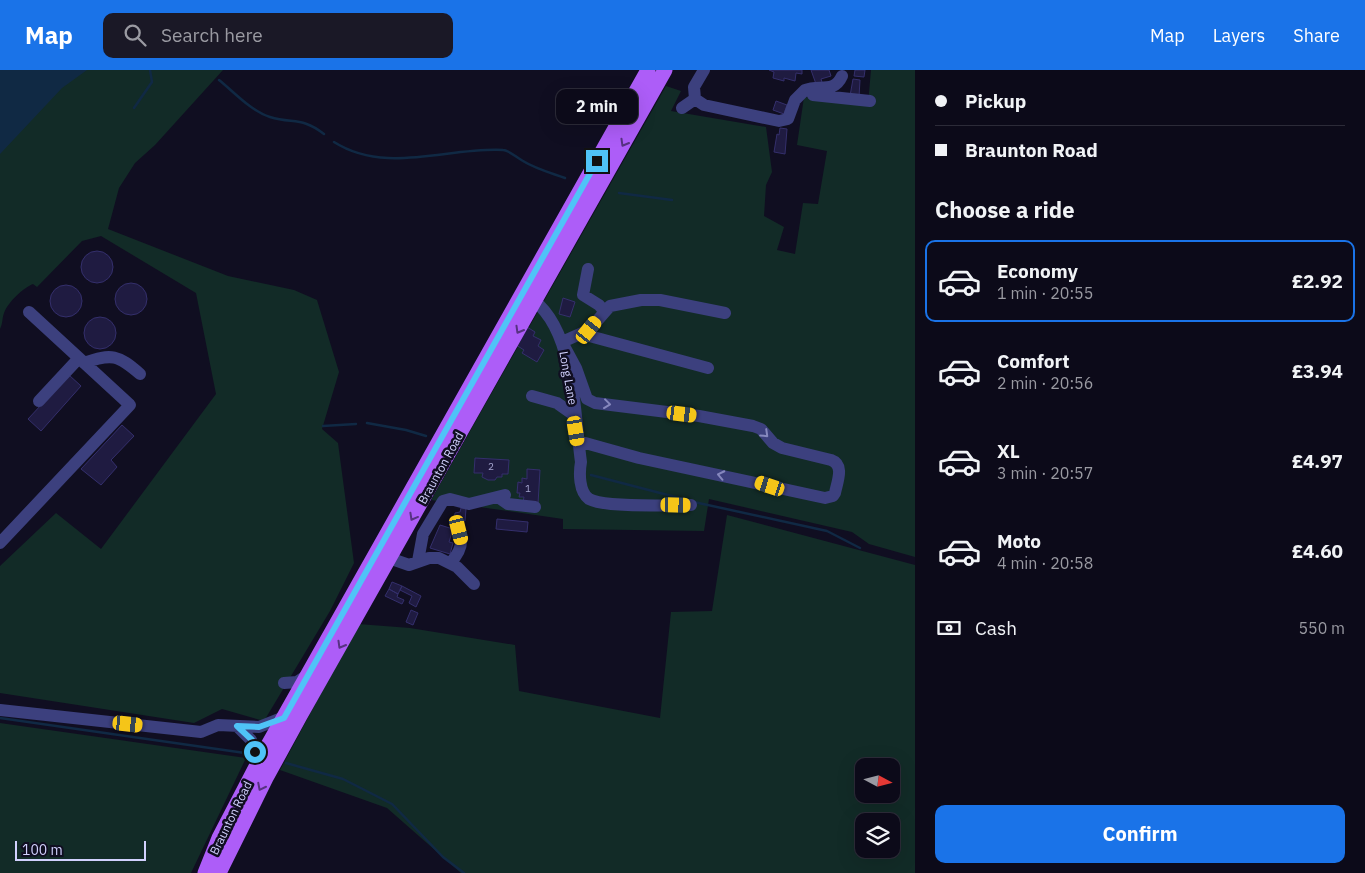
<!DOCTYPE html>
<html lang="en">
<head>
<meta charset="utf-8">
<style>
  :root { --surface:#0c0a19; --page:#1a1826; --text:#f1f3f6; --muted:#9a9aa2; --line:#2c2b38; --accent:#1a73e8 }
  body { margin:0; font-family:"IBM Plex Sans",sans-serif; background:var(--page); color:var(--text); height:100vh; display:flex; flex-direction:column; font-size:19px; white-space:nowrap }
  * { box-sizing:border-box; margin:0 }
  p { font-size:16px; color:var(--muted) }
  .icon { flex:none; width:28px; height:28px; fill:none; stroke:currentColor; stroke-width:2; stroke-linecap:round; stroke-linejoin:round }
  .map { position:relative; flex:1; overflow:hidden }
  .panel { display:flex; flex-direction:column; background:var(--surface); width:450px }
  .panel>* { flex:none }
  .top-card { display:grid; align-content:center; height:110px; padding:0 20px; background:var(--surface) }
  .needle { width:32px; rotate:97deg }
  .fabs { position:absolute; left:855px; top:688px; display:grid; gap:10px }
  .fabs a { display:grid; place-items:center; width:45px; height:45px; border-radius:10px; background:var(--surface); box-shadow:0 5px 20px #0002,0 0 0 1px var(--line); font-size:25px }
  .scale { position:absolute; left:15px; bottom:12px; width:131px; box-sizing:border-box; padding-left:5px; border:2px solid #d1d1fd; border-top:0; font-size:14px; line-height:18px; white-space:nowrap; color:#d1d1fd; -webkit-text-stroke:4px #100e21; paint-order:stroke }
  .end { position:absolute; width:22px; height:22px; margin:-11px; border:6px solid #4fc3f7; background:#111; box-shadow:0 0 0 2px #111 }
  .from { border-radius:50% }
  .bubble { position:absolute; height:35px; border-radius:10px; background:var(--surface); box-shadow:0 5px 20px #0002,0 0 0 1px var(--line); font-size:16px; font-weight:700; line-height:35px; text-align:center }
  .car { position:absolute; width:15px; height:30px; margin:-15px -8px; border-radius:6px; box-shadow:0 0 4px 1px #0007; background:linear-gradient(#f5c518 24%,#345 0 40%,#f5c518 0 76%,#345 0 86%,#f5c518 0) }
  .top-card b { display:flex; align-items:center; gap:18px; height:48px; font-size:19px }
  .top-card b+b { border-top:1px solid var(--line) }
  .top-card i { width:12px; height:12px; background:var(--text) }
  ul { padding:0; list-style:none }
  li { display:flex; align-items:center; gap:15px; height:82px; margin:0 10px 8px; padding:0 10px; border:2px solid transparent; border-radius:10px }
  li div { flex:1 }
  li b { display:block; font-size:19px }
  li em { font-style:normal; font-weight:700 }
  li.current { border-color:var(--accent) }
  li>.icon { width:45px; height:45px; stroke-width:1.5 }
  h2 { padding:0 20px; font-size:22px; line-height:60px }
  .pay { display:flex; align-items:center; gap:12px; height:55px; padding:0 20px; font-size:19px }
  .pay p { margin-inline-start:auto }
  .action { display:flex; gap:10px; margin-top:auto; padding:10px 20px }
  .action a { flex:1; height:58px; border-radius:10px; background:var(--accent); color:#fff; font-size:20px; font-weight:700; line-height:58px; text-align:center }
  header { display:flex; align-items:center; gap:30px; box-sizing:border-box; height:70px; padding:0 25px; background:var(--accent); color:#fff }
  header strong { font-size:24px }
  nav { display:flex; gap:28px; margin-inline-start:auto; font-size:18px }
  .search { width:350px; height:45px; background:var(--page); display:flex; align-items:center; gap:12px; box-sizing:border-box; padding:0 18px; border-radius:10px; color:var(--muted); font-size:19px }
  main { display:flex; flex:1; min-height:0 }
  .map>svg:first-child { display:block }
</style>
</head>
<body>
<header>
<strong>Map</strong>
<div class="search"><svg class="icon" aria-label="search" viewBox="0 0 24 24"><circle cx="10" cy="10" r="6"/><path d="M15 15l6 6"/></svg>Search here</div>
<nav><a>Map</a><a>Layers</a><a>Share</a></nav>
</header>
<main>
<div class="map">
<svg width="915" height="803" viewBox="0 0 915 803">
  <rect width="100%" height="100%" fill="#100e21"/>
  <!-- green -->
  <path fill="#122b27" fill-rule="evenodd" d="M0 0H223L155 75 135 93 119 118 108 159 228 206 294 220 317 230 339 302 322 359 338 373 354 493 330 541 264 651 222 639 194 653 0 623V496L56 443 101 479 216 324 196 223 101 166 82 171 37 217 33 214C23 218 8 232 4 243 2 248 3 253 0 259Z
    M871 0H915V487L869 474 852 462 709 429 704 461 563 459V449L431 430 666 16 681 21 671 41 766 57 772 102 766 115 764 146 784 157 777 180 795 184 803 133 818 134 827 81 797 75 804 27 868 34Z
    M727 445 915 495V803H461L387 738 280 700 358 554 410 558 515 575 519 621 660 648 671 542 712 541ZM864 696H891V724H864ZM864 751H891V779H864Z
    M0 653 246 688 191 803H0Z"/>
  <!-- water -->
  <path fill="#102944" d="M0 0H87L62 18 0 84Z"/>
  <g fill="none" stroke-linecap="round" stroke-linejoin="round">
    <!-- stream -->
    <path stroke="#102944" stroke-width="2.5" d="M219 10C234 22 251 41 270 47 294 54 302 47 324 64
      M134 38 152 12 150 0
      M334 72C386 105 447 77 503 80 509 80 517 88 523 91 536 99 551 103 565 108
      M619 123 672 130
      M367 353 406 360 426 366
      M323 356 356 354
      M591 405 687 430
      M694 432 827 461 860 478
      M0 648 245 683
      M286 693 343 709 392 734 443 787 464 803"/>
  </g>
  <!-- building -->
  <path fill="#1f1b41" stroke="#342f6c" d="M769 0H802V4L796 3 795 11 784 8V11L773 8 774 2Z
    M811 0H829L831 6 821 9 822 12 816 14Z
    M855 0H865L864 7 854 6Z
    M853 9 860 10 859 27 850 26Z
    M776 31 787 35 784 44 773 40Z
    M780 58 787 59 785 84 774 82 777 64 779 65Z
    M81 197a16 16 0 1 1 32 0a16 16 0 1 1-32 0Z
    M115 229a16 16 0 1 1 32 0a16 16 0 1 1-32 0Z
    M50 231a16 16 0 1 1 32 0a16 16 0 1 1-32 0Z
    M563 228 575 232 570 247 559 244Z
    M84 263a16 16 0 1 1 32 0a16 16 0 1 1-32 0Z
    M527 257 535 262 533 266 541 270 538 276 544 280 537 292 522 283 524 280 516 275Z
    M69 305 81 316 41 361 28 349Z
    M122 355 134 366 111 390 117 397 101 415 81 399Z
    M475 388 509 390 508 404H502V407H497L495 410H488L482 407 483 403H474Z
    M527 399 540 400 538 434 523 432 524 427H519L520 423H517L518 412 522 413V408L527 409Z
    M461 438 466 439 465 451 454 450 455 443 460 442Z
    M497 449 528 452 527 462 496 459Z
    M440 455 453 459 449 472 453 473 450 484 430 478Z
    M392 512 402 516 398 524 389 519Z
    M402 516 421 526 416 537 409 533 412 526 400 520Z
    M389 519 398 524 397 527 404 530 402 534 385 526Z
    M411 540 418 543 413 555 406 552Z"/>
  <g fill="none" stroke-linecap="round" stroke-linejoin="round">
    <!-- minor -->
    <path stroke="#3c407e" stroke-width="12" d="M704 0 694 17 695 29 704 35 779 51 788 49 795 30 805 20C819 14 834 24 842 6
      M813 25 870 31
      M682 38 695 29
      M588 199 583 225 599 235 604 241
      M527 226C575 253 574 343 581 392 579 403 579 422 589 429 605 438 670 435 691 435
      M582 264 708 298
      M562 272 576 298 587 329 595 333 699 346 753 356 761 359 773 373 782 378 831 390C845 395 837 412 835 423L833 426 825 428 639 388 578 371
      M562 272 589 260 610 236 641 230H660L725 243
      M84 293C112 283 118 285 140 304
      M532 326 557 333 574 345
      M39 331 79 288
      M498 427 508 434 535 437
      M0 473 130 335 29 242
      M389 488 409 495 429 488H439L457 497 474 514
      M418 491 423 464 443 431 450 429 469 434 505 425
      M450 493C461 482 465 470 457 455
      M284 613 297 612 309 604
      M0 640 201 662 218 655 259 657 284 647
      M237 656 251 670 258 693"/>
    <!-- major -->
    <path stroke="#ad5df8" stroke-width="15" d="M205 803 219 768 258 693 648 0
      M219 803 266 708 300 646 665 0"/>
  </g>
  <!-- one-way arrows -->
  <defs><path id="oneway-chevron" d="M-2-3.5L2.5 0L-2 3.5" fill="none" stroke-width="1.6" stroke-linecap="round" stroke-linejoin="round" transform="scale(1.25)"/></defs>
  <g stroke="#573282">
    <use href="#oneway-chevron" transform="translate(624 73) rotate(120)"/>
    <use href="#oneway-chevron" transform="translate(519 260) rotate(120)"/>
    <use href="#oneway-chevron" transform="translate(413 447) rotate(119)"/>
    <use href="#oneway-chevron" transform="translate(341 575) rotate(120)"/>
    <use href="#oneway-chevron" transform="translate(261 717) rotate(117)"/>
  </g>
  <g stroke="#8688be">
    <use href="#oneway-chevron" transform="translate(607 334) rotate(7)"/>
    <use href="#oneway-chevron" transform="translate(765 364) rotate(44)"/>
    <use href="#oneway-chevron" transform="translate(721 405) rotate(-168)"/>
  </g>
  <g fill="none" stroke-linecap="round" stroke-linejoin="round">
    <!-- route -->
    <path stroke="#4fc3f7" stroke-width="6" d="M255 682 252 670 237 656 259 657 284 648 597 91"/>
  </g>
  <g text-anchor="middle" stroke-width="5" stroke-linejoin="round" paint-order="stroke">
    <!-- number labels -->
    <g font-size="10" fill="#a4a4ce">
      <text x="491" y="400">2</text>
      <text x="528" y="422">1</text>
    </g>
    <!-- street labels -->
    <g font-size="12" fill="#d1d1fd" stroke="#100e21">
      <text transform="translate(568 308) rotate(80)" y="4">Long Lane</text>
      <text transform="translate(441 398) rotate(-61)" y="4">Braunton Road</text>
      <text transform="translate(231 748) rotate(-64)" y="4">Braunton Road</text>
    </g>
  </g>
</svg>
<div class="fabs">
<a><svg class="needle" viewBox="-14 -14 28 28"><path d="M0-13l5 13h-10z" fill="#e53935"/><path d="M0 13l5-13h-10z" fill="#9a9aa2"/></svg></a>
<a><svg class="icon" aria-label="layers" viewBox="0 0 24 24"><path d="M12 4l9 5-9 5-9-5zM3 14l9 5 9-5"/></svg></a>
</div>
<div class="scale">100 m</div>
<i class="end from" style="left:255px;top:682px"></i>
<i class="end" style="left:597px;top:91px"></i>
<div class="bubble" style="left:556px;top:19px;width:82px">2 min</div>
<i class="car" style="left:589px;top:260px;rotate:39deg"></i>
<i class="car" style="left:682px;top:344px;rotate:97deg"></i>
<i class="car" style="left:576px;top:361px;rotate:171deg"></i>
<i class="car" style="left:770px;top:416px;rotate:288deg"></i>
<i class="car" style="left:676px;top:435px;rotate:91deg"></i>
<i class="car" style="left:459px;top:460px;rotate:166deg"></i>
<i class="car" style="left:128px;top:654px;rotate:96deg"></i>
</div>
<section class="panel">
<div class="top-card">
<b><i class="from"></i>Pickup</b>
<b><i></i>Braunton Road</b>
</div>
<h2>Choose a ride</h2>
<ul>
<li class="current"><svg class="icon" aria-label="car" viewBox="0 0 24 24"><path d="M5 17H2v-5l4-1 3-4h7l3 4 3 1v5h-3M9 17h6M6 11h13"/><circle cx="7" cy="17" r="2"/><circle cx="17" cy="17" r="2"/></svg><div><b>Economy</b><p>1 min · 20:55</p></div><em>£2.92</em></li>
<li><svg class="icon" aria-label="car" viewBox="0 0 24 24"><path d="M5 17H2v-5l4-1 3-4h7l3 4 3 1v5h-3M9 17h6M6 11h13"/><circle cx="7" cy="17" r="2"/><circle cx="17" cy="17" r="2"/></svg><div><b>Comfort</b><p>2 min · 20:56</p></div><em>£3.94</em></li>
<li><svg class="icon" aria-label="car" viewBox="0 0 24 24"><path d="M5 17H2v-5l4-1 3-4h7l3 4 3 1v5h-3M9 17h6M6 11h13"/><circle cx="7" cy="17" r="2"/><circle cx="17" cy="17" r="2"/></svg><div><b>XL</b><p>3 min · 20:57</p></div><em>£4.97</em></li>
<li><svg class="icon" aria-label="car" viewBox="0 0 24 24"><path d="M5 17H2v-5l4-1 3-4h7l3 4 3 1v5h-3M9 17h6M6 11h13"/><circle cx="7" cy="17" r="2"/><circle cx="17" cy="17" r="2"/></svg><div><b>Moto</b><p>4 min · 20:58</p></div><em>£4.60</em></li>
</ul>
<div class="pay"><svg class="icon" aria-label="cash" viewBox="0 0 24 24"><path d="M3 7h18v10H3z"/><circle cx="12" cy="12" r="2"/></svg>Cash<p>550 m</p></div>
<div class="action"><a>Confirm</a></div>
</section>
</main>
</body>
</html>
